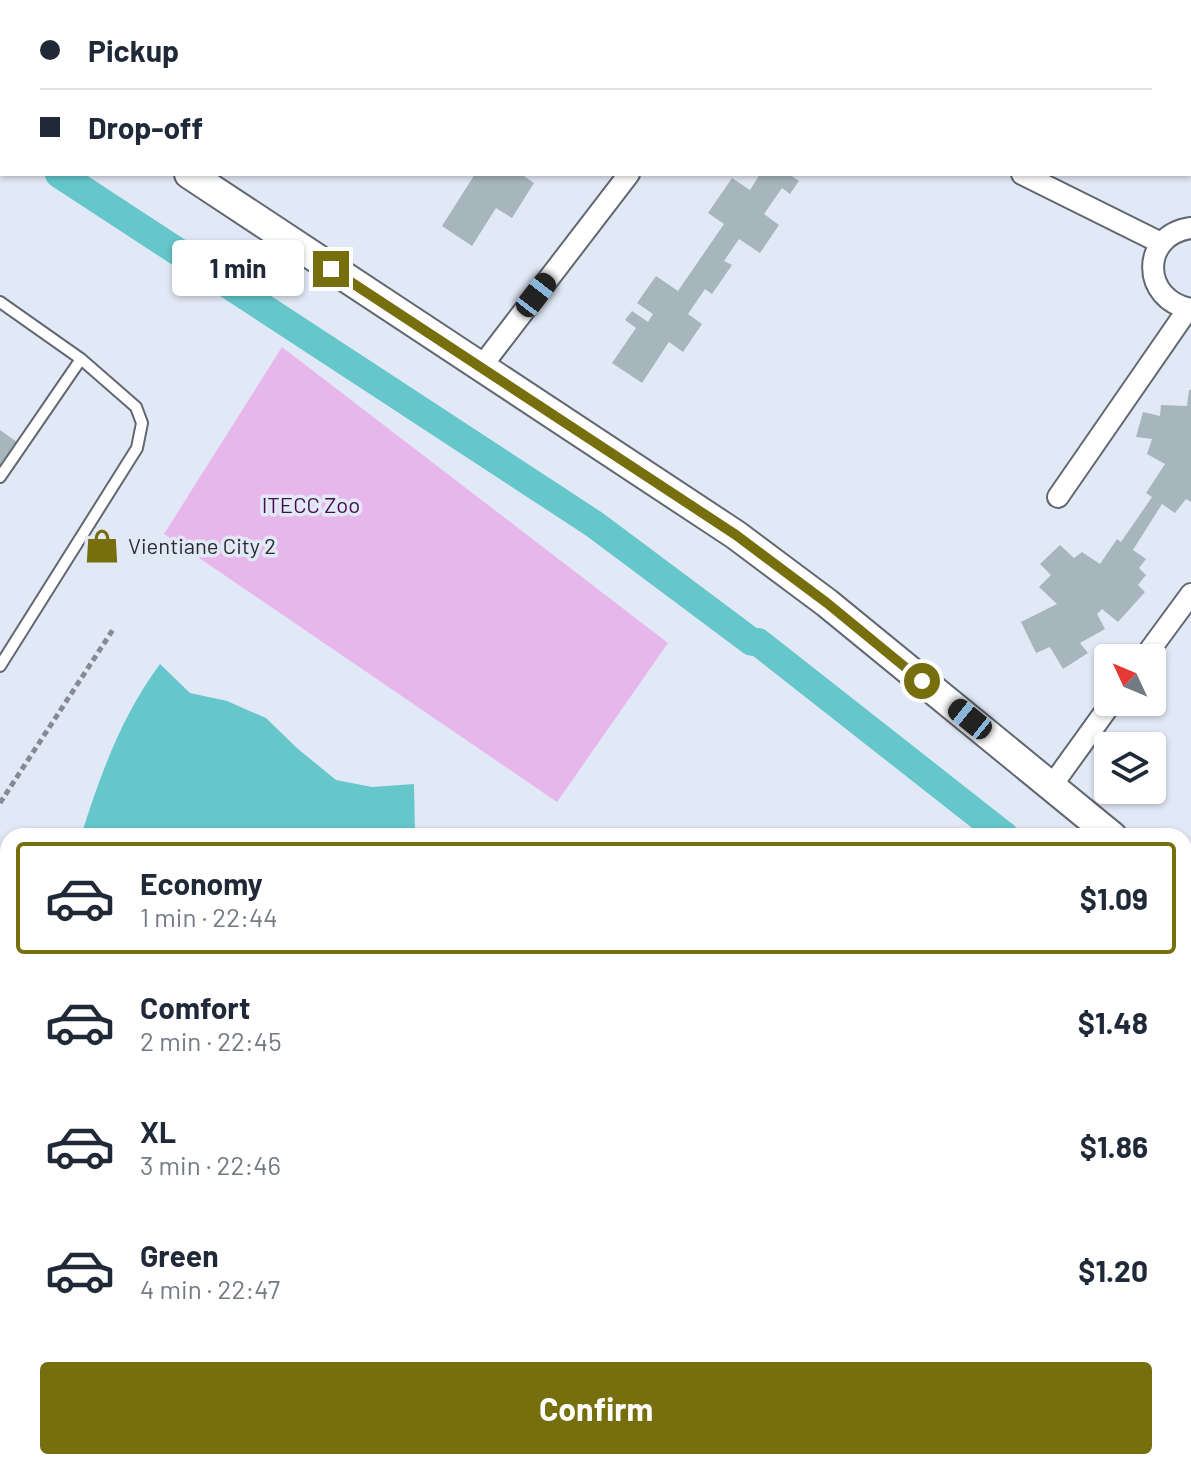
<!DOCTYPE html>
<html lang="en">
<head>
<meta charset="utf-8">
<style>
  :root { --surface:#fff; --page:#f2f2f3; --text:#1f2937; --muted:#747a83; --line:#e0e1e3; --accent:#776f0e }
  body { margin:0; font-family:Barlow,sans-serif; background:var(--page); color:var(--text); height:100vh; display:flex; flex-direction:column; font-size:30px; white-space:nowrap }
  * { box-sizing:border-box; margin:0 }
  p { font-size:26px; color:var(--muted) }
  .icon { flex:none; width:44px; height:44px; fill:none; stroke:currentColor; stroke-width:2; stroke-linecap:round; stroke-linejoin:round }
  .map { position:relative; flex:1; overflow:hidden }
  .details { position:absolute; left:0px; top:828px; width:1192px; height:642px; display:flex; flex-direction:column; background:var(--surface); border-radius:24px 24px 0 0; box-shadow:0 2px 6px #0004 }
  .details>* { flex:none }
  .hud { position:absolute; left:0px; top:0px; width:1192px; height:176px; box-shadow:0 2px 6px #0004; display:grid; align-content:center; height:176px; padding:0 40px; background:var(--surface) }
  .needle { width:52px; rotate:314deg }
  .buttons { position:absolute; left:1094px; top:644px; display:grid; gap:16px }
  .buttons a { display:grid; place-items:center; width:72px; height:72px; border-radius:8px; background:var(--surface); box-shadow:0 2px 6px #0004; font-size:40px }
  .end { position:absolute; width:36px; height:36px; margin:-18px; border:10px solid #776f0e; background:#fff; box-shadow:0 0 0 4px #fff }
  .from { border-radius:50% }
  .bubble { position:absolute; height:56px; border-radius:8px; background:var(--surface); box-shadow:0 2px 6px #0004; font-size:26px; font-weight:700; line-height:56px; text-align:center }
  .car { position:absolute; width:24px; height:48px; margin:-24px -12px; border-radius:10px; box-shadow:0 0 6px 2px #0007; background:linear-gradient(#222 24%,#8ab4d8 0 40%,#222 0 76%,#8ab4d8 0 86%,#222 0) }
  .hud b { display:flex; align-items:center; gap:28px; height:76px; font-size:30px }
  .hud b+b { border-top:2px solid var(--line) }
  .hud i { width:20px; height:20px; background:var(--text) }
  ul { padding:14px 0 0; list-style:none }
  li { display:flex; align-items:center; gap:24px; height:112px; margin:0 16px 12px; padding:0 24px; border:4px solid transparent; border-radius:8px }
  li div { flex:1 }
  li b { display:block; font-size:30px }
  li em { font-style:normal; font-weight:700 }
  li.current { border-color:var(--accent) }
  li>.icon { width:72px; height:72px; stroke-width:1.5 }
  .primary-button { display:flex; gap:16px; margin-top:auto; padding:16px 40px }
  .primary-button a { flex:1; height:92px; border-radius:8px; background:var(--accent); color:#fff; font-size:32px; font-weight:700; line-height:92px; text-align:center }
  .map>svg:first-child { display:block }
</style>
</head>
<body>
<div class="map">
<svg width="1191" height="1469" viewBox="0 0 1191 1469">
  <rect width="100%" height="100%" fill="#e2e9f6"/>
  <!-- green -->
  <path fill="#e7b7eb" d="M282 347 668 643 557 802 164 534Z"/>
  <!-- water -->
  <path fill="#65c7cb" d="M160 664 190 693 227 701 266 718 298 749 336 780 372 787 414 784 415 834 386 836H81C100 775 122 715 160 664Z"/>
  <g fill="none" stroke-linecap="round" stroke-linejoin="round">
    <!-- canal -->
    <path stroke="#65c7cb" stroke-width="28" d="M0 135 2 137
      M59 174 594 524 752 642H758L1005 836
      M1184 978 1191 983"/>
  </g>
  <!-- building -->
  <path fill="#a7b5bc" d="M475 174H521L534 183 512 218 496 208 472 246 442 226Z
    M760 174H789L799 181 790 194 782 188 764 214 779 225 760 253 739 239 724 261 732 265 712 294 705 289 688 314 702 324 683 352 669 342 642 383 612 363 636 328 625 320 632 311 648 322 653 314 637 303 656 276 678 291 724 224 708 213 732 178 750 190Z
    M1189 390H1191V502L1186 499 1175 513 1162 504 1133 550 1146 559 1139 568 1146 575 1138 585 1145 592 1118 622 1102 609 1097 614 1105 629 1080 643 1088 653 1063 669 1050 647 1036 653 1021 622 1057 604 1039 587 1051 575 1040 564 1060 545 1074 558 1082 552 1100 564 1117 539 1121 542 1152 497 1146 493 1165 464 1147 454 1152 439 1136 437 1143 412 1160 416 1161 405 1187 406Z
    M0 430 17 442 0 466Z"/>
  <g fill="none" stroke-linecap="round" stroke-linejoin="round">
    <!-- lane casing -->
    <g stroke="#616872" stroke-width="14">
      <path id="lane" d="M0 302 81 359 0 477
        M0 666 137 448 142 423 136 407 81 359"/>
    </g>
    <!-- street casing -->
    <g stroke="#616872" stroke-width="24">
      <path id="street" d="M758 2 759 0
        M1022 174 1161 243
        M1191 228C1140 235 1141 300 1191 309
        M481 367 629 174
        M1058 497 1188 309
        M1144 658 1191 594
        M1058 777 1112 702"/>
    </g>
    <!-- secondary casing -->
    <g stroke="#616872" stroke-width="32">
      <path id="secondary" d="M0 49 2 50
        M189 174 736 535 827 603 1112 836
        M1184 895 1191 900
        M1184 1376 1191 1369
        M1184 1435 1191 1428
        M1096 1469 1103 1462
        M1152 1469 1159 1462"/>
    </g>
    <!-- path -->
    <path stroke="#858a93" stroke-width="5" stroke-dasharray="6 4" stroke-linecap="butt" d="M0 803 114 628"/>
    <!-- lane -->
    <use href="#lane" stroke="#fff" stroke-width="10"/>
    <!-- street -->
    <use href="#street" stroke="#fff" stroke-width="20"/>
    <!-- secondary -->
    <use href="#secondary" stroke="#fff" stroke-width="28"/>
  </g>
  <g fill="none" stroke-linecap="round" stroke-linejoin="round">
    <!-- route -->
    <path stroke="#776f0e" stroke-width="10" d="M331 269 736 535 827 603 922 681"/>
  </g>
  <!-- icons -->
  <defs>
    <g id="shop-bare" transform="scale(2.76)"><path d="M-5-2.5h2.3a2.7 3.5 0 0 1 5.4 0H5L5.5 6h-11ZM-1.5-2.5h3a1.5 2.3 0 0 0-3 0Z" fill="#776f0e" stroke="#e2e9f6" stroke-width="2.5" paint-order="stroke"/></g>
  </defs>
  <g fill-rule="evenodd">
    <use href="#shop-bare" x="102" y="546"/>
  </g>
  <g text-anchor="middle" stroke-width="7" stroke-linejoin="round" paint-order="stroke">
    <!-- park labels -->
    <g font-size="22" fill="#470b4e" stroke="#e2e9f6">
      <text x="311" y="513">ITECC Zoo</text>
    </g>
    <!-- poi labels -->
    <g font-size="22" fill="#2b2d32" stroke="#e2e9f6" text-anchor="start">
      <text x="128" y="554">Vientiane City 2</text>
    </g>
  </g>
</svg>
<div class="buttons">
<a><svg class="needle" viewBox="-14 -14 28 28"><path d="M0-13l5 13h-10z" fill="#e53935"/><path d="M0 13l5-13h-10z" fill="#747a83"/></svg></a>
<a><svg class="icon" aria-label="layers" viewBox="0 0 24 24"><path d="M12 4l9 5-9 5-9-5zM3 14l9 5 9-5"/></svg></a>
</div>
<i class="end from" style="left:922px;top:681px"></i>
<i class="end" style="left:331px;top:269px"></i>
<div class="bubble" style="left:172px;top:240px;width:132px">1 min</div>
<i class="car" style="left:536px;top:295px;rotate:38deg"></i>
<i class="car" style="left:970px;top:719px;rotate:309deg"></i>
<div class="hud">
<b><i class="from"></i>Pickup</b>
<b><i></i>Drop-off</b>
</div>
<section class="details">
<ul>
<li class="current"><svg class="icon" aria-label="car" viewBox="0 0 24 24"><path d="M5 17H2v-5l4-1 3-4h7l3 4 3 1v5h-3M9 17h6M6 11h13"/><circle cx="7" cy="17" r="2"/><circle cx="17" cy="17" r="2"/></svg><div><b>Economy</b><p>1 min · 22:44</p></div><em>$1.09</em></li>
<li><svg class="icon" aria-label="car" viewBox="0 0 24 24"><path d="M5 17H2v-5l4-1 3-4h7l3 4 3 1v5h-3M9 17h6M6 11h13"/><circle cx="7" cy="17" r="2"/><circle cx="17" cy="17" r="2"/></svg><div><b>Comfort</b><p>2 min · 22:45</p></div><em>$1.48</em></li>
<li><svg class="icon" aria-label="car" viewBox="0 0 24 24"><path d="M5 17H2v-5l4-1 3-4h7l3 4 3 1v5h-3M9 17h6M6 11h13"/><circle cx="7" cy="17" r="2"/><circle cx="17" cy="17" r="2"/></svg><div><b>XL</b><p>3 min · 22:46</p></div><em>$1.86</em></li>
<li><svg class="icon" aria-label="car" viewBox="0 0 24 24"><path d="M5 17H2v-5l4-1 3-4h7l3 4 3 1v5h-3M9 17h6M6 11h13"/><circle cx="7" cy="17" r="2"/><circle cx="17" cy="17" r="2"/></svg><div><b>Green</b><p>4 min · 22:47</p></div><em>$1.20</em></li>
</ul>
<div class="primary-button"><a>Confirm</a></div>
</section>
</div>
</body>
</html>
